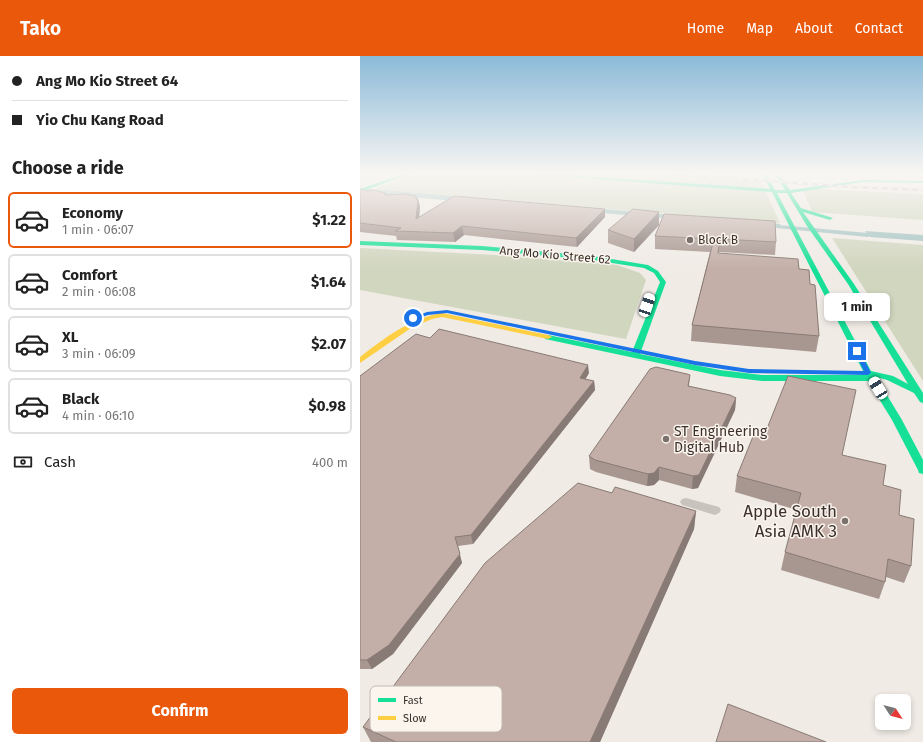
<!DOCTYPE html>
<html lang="en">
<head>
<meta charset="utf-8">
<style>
  :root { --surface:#fff; --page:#f2f2f2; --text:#222; --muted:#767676; --line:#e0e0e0; --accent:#ea580c }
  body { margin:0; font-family:"Fira Sans",sans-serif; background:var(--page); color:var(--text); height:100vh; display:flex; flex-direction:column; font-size:15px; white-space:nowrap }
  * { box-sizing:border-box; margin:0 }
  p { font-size:13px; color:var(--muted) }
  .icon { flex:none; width:22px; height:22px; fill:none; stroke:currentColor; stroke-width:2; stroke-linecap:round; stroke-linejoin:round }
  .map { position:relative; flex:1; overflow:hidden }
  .panel { display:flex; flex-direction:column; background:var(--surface); width:360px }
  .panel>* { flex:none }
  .guide { display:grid; align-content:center; height:88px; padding:0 12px; background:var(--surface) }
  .needle { width:26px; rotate:126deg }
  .tools { position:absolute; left:515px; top:638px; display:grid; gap:8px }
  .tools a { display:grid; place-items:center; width:36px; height:36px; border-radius:6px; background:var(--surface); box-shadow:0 2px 6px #0003; font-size:20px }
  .end { position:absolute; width:18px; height:18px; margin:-9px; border:5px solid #1a73e8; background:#fff; box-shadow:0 0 0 2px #fff }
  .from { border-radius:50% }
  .bubble { position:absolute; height:28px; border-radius:6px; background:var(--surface); box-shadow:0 2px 6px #0003; font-size:13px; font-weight:700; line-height:28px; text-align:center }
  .car { position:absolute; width:12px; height:24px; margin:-12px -6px; border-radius:5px; box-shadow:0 0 3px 1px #0007; background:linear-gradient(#fff 24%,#345 0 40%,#fff 0 76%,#345 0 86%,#fff 0) }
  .guide b { display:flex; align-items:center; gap:14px; height:38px; font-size:15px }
  .guide b+b { border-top:1px solid var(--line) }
  .guide i { width:10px; height:10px; background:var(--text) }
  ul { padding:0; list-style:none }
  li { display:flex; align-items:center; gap:12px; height:56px; margin:0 8px 6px; padding:0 4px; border:2px solid var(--line); border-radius:6px }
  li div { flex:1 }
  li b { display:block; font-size:15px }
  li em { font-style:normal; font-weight:700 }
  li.selected { border-color:var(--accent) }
  li>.icon { width:36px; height:36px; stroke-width:1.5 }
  h2 { padding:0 12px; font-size:18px; line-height:48px }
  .pay { display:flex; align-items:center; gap:10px; height:44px; padding:0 12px; font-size:15px }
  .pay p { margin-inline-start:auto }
  .button { display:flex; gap:8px; margin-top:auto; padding:8px 12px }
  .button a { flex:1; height:46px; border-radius:6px; background:var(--accent); color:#fff; font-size:16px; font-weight:700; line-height:46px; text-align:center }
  header { display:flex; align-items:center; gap:24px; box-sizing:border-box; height:56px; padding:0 20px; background:var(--accent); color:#fff }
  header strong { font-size:19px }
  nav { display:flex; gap:22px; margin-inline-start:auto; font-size:14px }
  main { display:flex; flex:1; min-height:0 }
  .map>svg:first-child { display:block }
</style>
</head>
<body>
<header>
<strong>Tako</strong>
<nav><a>Home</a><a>Map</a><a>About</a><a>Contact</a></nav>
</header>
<main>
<section class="panel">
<div class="guide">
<b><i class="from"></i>Ang Mo Kio Street 64</b>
<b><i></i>Yio Chu Kang Road</b>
</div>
<h2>Choose a ride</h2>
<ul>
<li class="selected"><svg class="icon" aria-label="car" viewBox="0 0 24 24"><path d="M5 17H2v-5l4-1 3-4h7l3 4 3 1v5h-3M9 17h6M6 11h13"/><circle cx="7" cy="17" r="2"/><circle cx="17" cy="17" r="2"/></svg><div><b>Economy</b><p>1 min · 06:07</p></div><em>$1.22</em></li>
<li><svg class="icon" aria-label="car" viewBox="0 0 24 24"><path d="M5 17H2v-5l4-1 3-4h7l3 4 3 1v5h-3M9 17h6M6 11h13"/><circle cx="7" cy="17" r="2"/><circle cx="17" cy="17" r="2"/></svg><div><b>Comfort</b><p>2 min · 06:08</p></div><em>$1.64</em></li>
<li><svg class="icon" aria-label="car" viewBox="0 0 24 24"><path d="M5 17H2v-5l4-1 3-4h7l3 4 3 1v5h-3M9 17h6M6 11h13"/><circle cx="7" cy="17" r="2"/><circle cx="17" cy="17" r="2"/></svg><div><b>XL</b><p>3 min · 06:09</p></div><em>$2.07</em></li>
<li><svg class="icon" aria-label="car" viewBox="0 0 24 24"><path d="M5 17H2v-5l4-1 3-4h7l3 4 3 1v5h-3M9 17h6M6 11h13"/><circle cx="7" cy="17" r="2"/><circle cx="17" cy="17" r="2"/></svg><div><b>Black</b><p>4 min · 06:10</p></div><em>$0.98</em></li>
</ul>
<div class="pay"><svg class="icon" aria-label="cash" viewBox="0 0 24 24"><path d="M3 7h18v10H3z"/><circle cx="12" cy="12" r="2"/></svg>Cash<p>400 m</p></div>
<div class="button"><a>Confirm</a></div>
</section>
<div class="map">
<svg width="563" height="686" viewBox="0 0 563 686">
  <rect width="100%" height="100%" fill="#f0ebe5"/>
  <!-- green -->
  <path fill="#d1d6bf" d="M57 117H289L401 125 420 167 14 133Z
    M442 132 563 138V164L452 156Z
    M472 182 563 189V325Z
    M0 192 136 199 257 209 280 217 286 224 266 283 0 234Z"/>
  <!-- water -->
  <path fill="#a1c2c1" d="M0 132 420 168 422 172 0 137Z
    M505 175 563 179V185L510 181Z"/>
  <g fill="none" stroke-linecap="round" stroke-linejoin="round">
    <!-- canal -->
    <path fill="#a1c2c1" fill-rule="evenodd" d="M408 168 508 177 511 179 508 181 406 171V169Z"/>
    <!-- street -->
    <path fill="#c9c3be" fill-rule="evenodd" d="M326 442 359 451 361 454 359 457 355 459 322 449 320 446 322 443Z"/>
    <!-- fast -->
    <path fill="#16e098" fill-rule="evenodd" d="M46 117H53L0 136V133Z
      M153 117H179L410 133 402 117H406L415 134H425L414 117H418L430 134 503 124 563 125V127L503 126 431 137 441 152 473 162 470 164 443 156 494 228 563 337V347L560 346 554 337 527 324 516 321 542 364 563 404V418L559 417 558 414 532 364 508 325H402L360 320 185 283 184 281 185 279H188L272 296 300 226 294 217 284 212 233 204 122 194 0 189V185L122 190 233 200 288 209 298 215 306 226 280 298 360 314 402 319H505L412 136ZM417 137H427L447 170 488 228 548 328 533 320 511 315Z"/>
    <!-- slow -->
    <path fill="#ffcf43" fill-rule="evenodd" d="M82 257 188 279 192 281 188 283 82 261 72 263 51 272 0 307V301C26 281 49 263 82 257Z"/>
    <!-- rail casing -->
    <g stroke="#b1aca8" stroke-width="2.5">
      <path id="rail" d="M298 117 492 131 563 134"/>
    </g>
    <!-- rail -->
    <use href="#rail" stroke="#fbf5ee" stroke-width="1.5" stroke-dasharray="5" stroke-linecap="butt"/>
  </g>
  <!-- wall -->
  <path fill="#a89690" d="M0 133 7 135 25 137V139L58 143 60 151 59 161 245 153V161L217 191 104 179 95 186 37 184 36 180 0 176Z
    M299 156V169L274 196 248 187V174Z
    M304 158 416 186 415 199 359 196V197L439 213 450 228 459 280 456 296 331 285 332 269 350 196 295 193V180Z
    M70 282 229 317 225 323 234 325 235 334 113 488 98 490 102 507 33 598 12 613H0V320Z
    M330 319 329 330 376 342 375 354 338 432 332 433 299 424 294 429 287 430 236 416 230 413 229 400Z
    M482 399 523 429 539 459 551 510 544 527 526 521 525 526 519 543 421 514 425 496 437 454 375 436 377 420Z
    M252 437 336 455 334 473 240 686H11L3 671Z"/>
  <!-- shaded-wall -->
  <path fill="#887a75" d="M56 140 58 146V143L60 151 58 172 56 163Z
    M245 153V161L217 191 216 182Z
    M299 156V169L274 196V183Z
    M102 170 104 179 95 186 93 177Z
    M228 309 229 317 221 331 220 322Z
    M234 325 235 334 113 488 111 479Z
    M376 342 375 354 338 432 332 433 333 420Z
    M299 411V424L294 429 287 430 288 418Z
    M336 455 334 473 240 686H230Z
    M95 481 102 507 33 598 12 613 7 604Z"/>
  <!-- building -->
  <path fill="#c3afa7" stroke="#887a75" d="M0 133 7 135 13 134 25 137V139L45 138 56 140V143H58L56 163 94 140 245 153 216 182 102 170 93 177 35 175 41 172 0 167Z
    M273 153 299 156 274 183 248 174Z
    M304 158 415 165 416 186 360 183 358 197 438 203 439 213 449 214 450 228 455 229 459 280 332 269 354 183 295 180Z
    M79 273 228 309 220 322 234 325 111 479 95 481 100 498 29 589 7 604H0V320L56 278 70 282Z
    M296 311 327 318 330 319 328 330 370 339 376 342 339 419 333 420 299 411 294 417 288 418 235 404 229 400 290 313Z
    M428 320 496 334 482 399 526 409 523 429 541 434 539 459 554 463 551 510 528 503 525 526 425 496 441 437 377 420 394 378 404 380Z
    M218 427 252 437 255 431 336 455 230 686H36L3 671 125 507Z
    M368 648 466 686H356Z"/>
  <!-- sky -->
  <linearGradient id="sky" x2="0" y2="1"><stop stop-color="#8bbad8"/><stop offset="0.55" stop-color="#f8f6f3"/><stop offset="1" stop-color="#f8f6f3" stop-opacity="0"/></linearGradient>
  <rect width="563" height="213" fill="url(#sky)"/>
  <!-- route -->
  <path fill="#1a73e8" d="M87 254 335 305 389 313 504 315 494 295 497 293 500 295 511 317 508 319 389 317 335 309 87 257 68 259 53 264 51 262 67 256Z"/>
  <!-- markers -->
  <g fill="#7a716c" stroke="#fbf5ee" stroke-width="1.5">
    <circle cx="330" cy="184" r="4"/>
    <circle cx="306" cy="383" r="4"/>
    <circle cx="485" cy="465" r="4"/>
  </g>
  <g text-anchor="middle" stroke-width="3" stroke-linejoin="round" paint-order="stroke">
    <!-- far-poi labels -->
    <g font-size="12" fill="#3b302b" stroke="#fbf5ee" text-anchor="start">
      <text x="338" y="188">Block B</text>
    </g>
    <!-- far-street labels -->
    <g font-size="12" fill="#3b302b" stroke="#fbf5ee">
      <text transform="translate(195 199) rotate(5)" y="4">Ang Mo Kio Street 62</text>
    </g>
    <!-- poi labels -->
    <g font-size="14" fill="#3b302b" stroke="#fbf5ee" text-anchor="start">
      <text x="314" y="380">ST Engineering<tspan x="314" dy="16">Digital Hub</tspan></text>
    </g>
    <!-- near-poi labels -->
    <g font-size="17" fill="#3b302b" stroke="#fbf5ee" text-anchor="end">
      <text x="477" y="461">Apple South<tspan x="477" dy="20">Asia AMK 3</tspan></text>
    </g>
  </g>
  <!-- legend -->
  <rect x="10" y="630" width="132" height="46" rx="6" fill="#fbf5ee" stroke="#c1bab4" stroke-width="1"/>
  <rect x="18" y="642" width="18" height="4" fill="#16e098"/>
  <rect x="18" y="660" width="18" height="4" fill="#ffcf43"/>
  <g font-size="11" fill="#3b302b">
    <text x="43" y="648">Fast</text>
    <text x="43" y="666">Slow</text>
  </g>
</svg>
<div class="tools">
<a><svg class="needle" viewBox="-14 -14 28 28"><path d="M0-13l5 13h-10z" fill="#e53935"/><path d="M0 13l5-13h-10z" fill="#767676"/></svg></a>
</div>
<i class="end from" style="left:53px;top:262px"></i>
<i class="end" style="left:497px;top:295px"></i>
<div class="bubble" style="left:464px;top:237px;width:66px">1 min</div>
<i class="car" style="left:287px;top:249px;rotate:19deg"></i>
<i class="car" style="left:518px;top:332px;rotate:329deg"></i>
</div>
</main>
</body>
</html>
